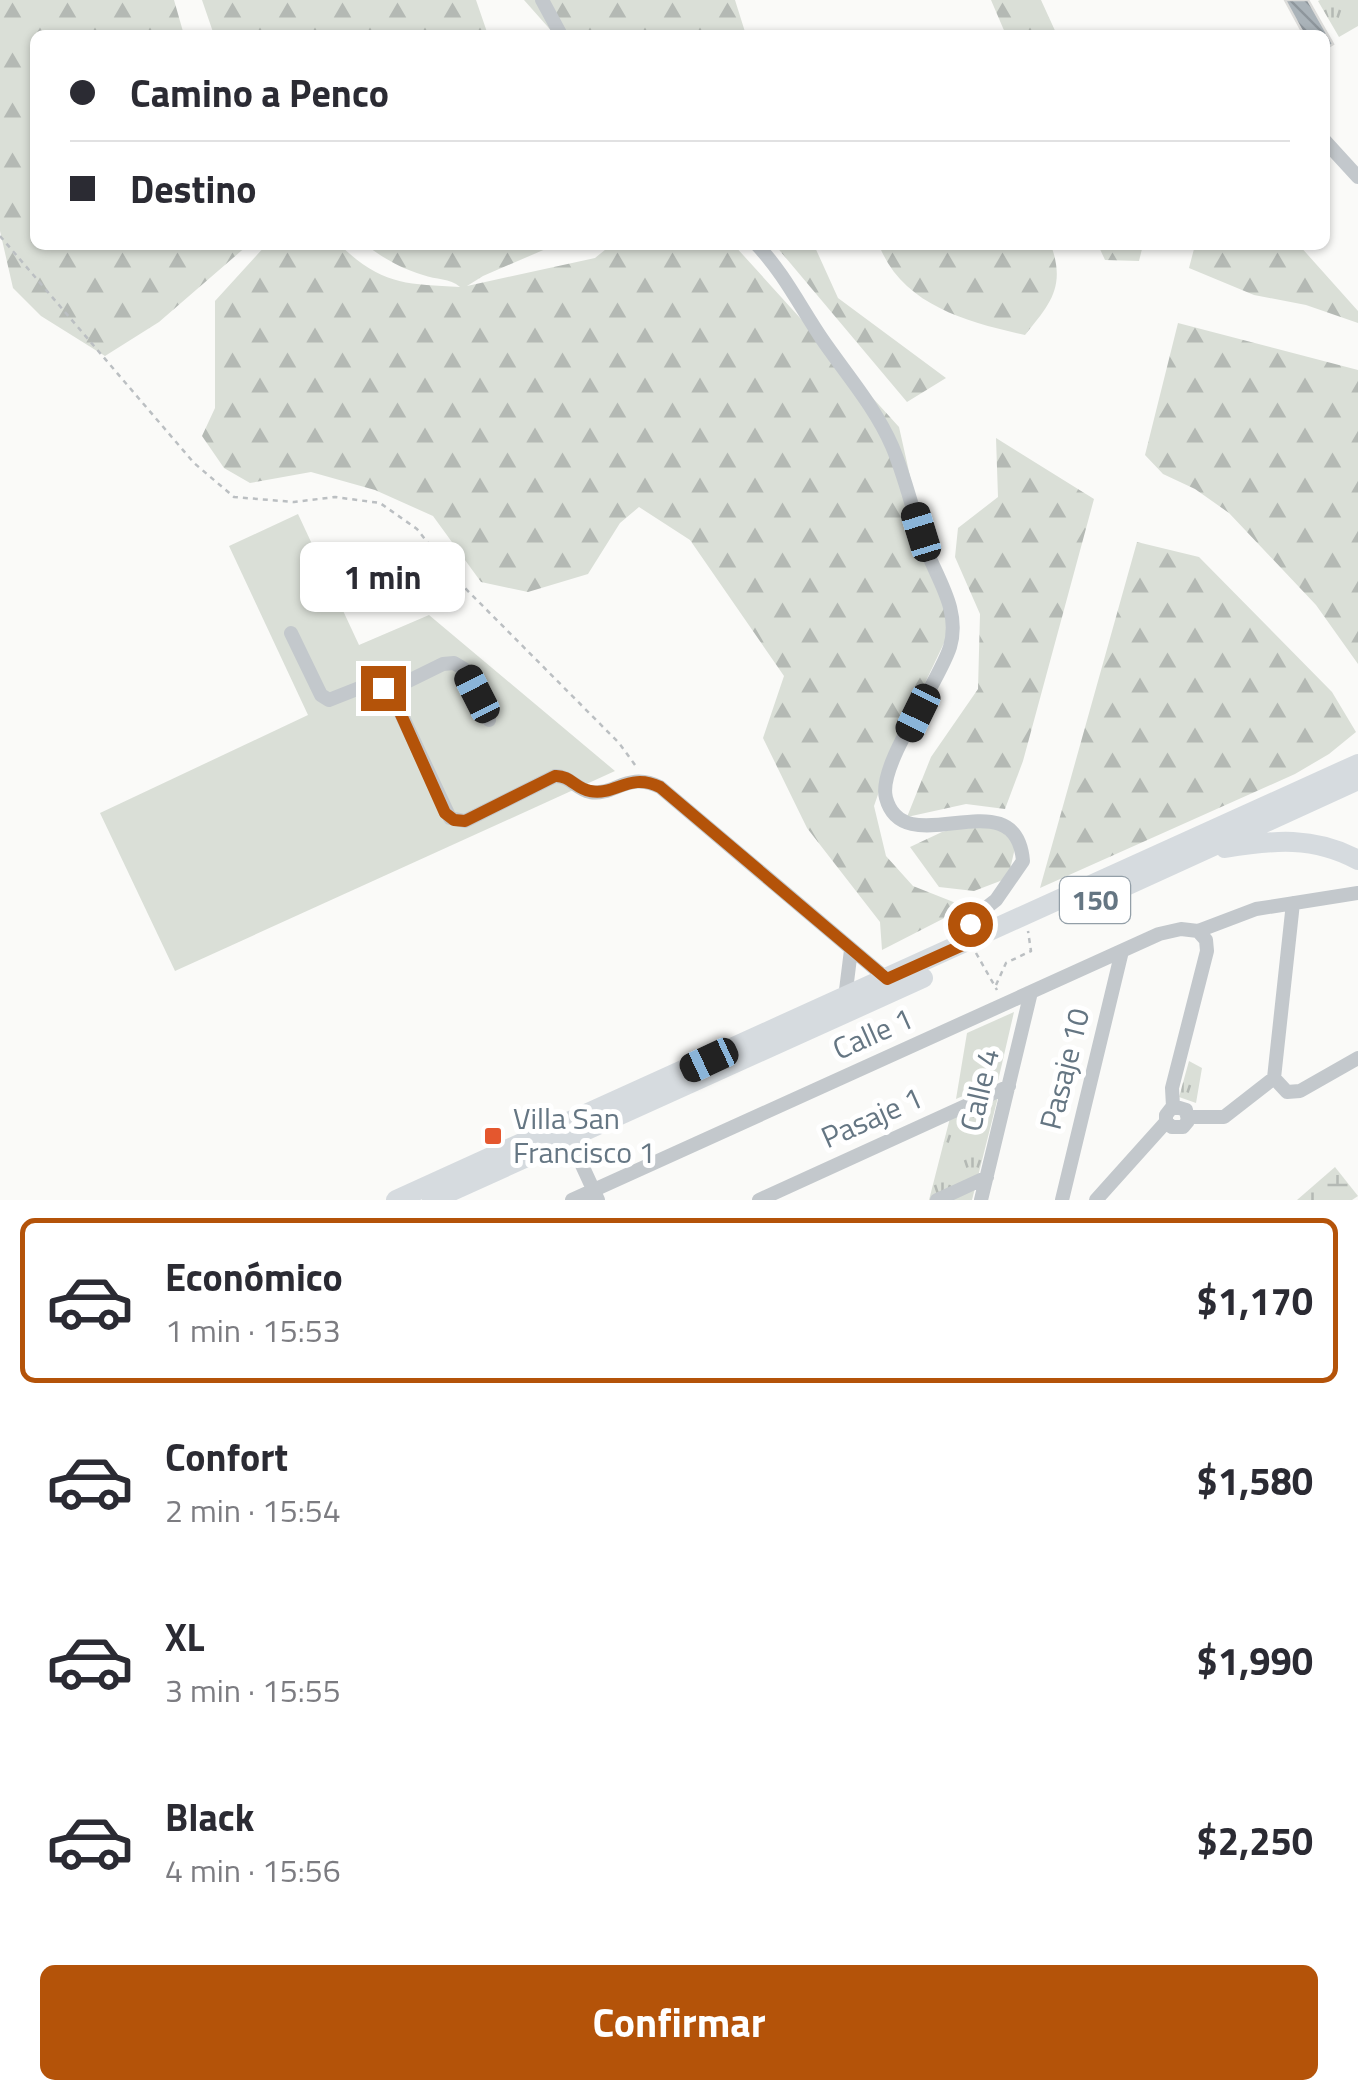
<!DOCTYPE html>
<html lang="es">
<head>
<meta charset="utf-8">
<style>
  :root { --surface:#fff; --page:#f7f7f7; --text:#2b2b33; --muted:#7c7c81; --line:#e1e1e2; --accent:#b45309 }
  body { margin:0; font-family:"Titillium Web",sans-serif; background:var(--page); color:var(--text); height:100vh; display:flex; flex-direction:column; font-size:38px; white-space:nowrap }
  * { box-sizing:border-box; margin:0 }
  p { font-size:32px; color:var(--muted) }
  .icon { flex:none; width:55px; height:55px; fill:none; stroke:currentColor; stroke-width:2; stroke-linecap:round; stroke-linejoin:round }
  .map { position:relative; height:1200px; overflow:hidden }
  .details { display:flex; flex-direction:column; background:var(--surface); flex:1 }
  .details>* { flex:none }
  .guide { position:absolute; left:30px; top:30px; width:1300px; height:220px; border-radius:15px; box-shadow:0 2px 8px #0004; display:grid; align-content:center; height:220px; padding:0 40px; background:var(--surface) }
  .end { position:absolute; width:45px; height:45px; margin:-22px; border:12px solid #b45309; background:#fff; box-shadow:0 0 0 5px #fff }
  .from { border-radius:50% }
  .bubble { position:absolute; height:70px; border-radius:15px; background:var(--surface); box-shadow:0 2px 8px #0004; font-size:32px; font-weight:700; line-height:70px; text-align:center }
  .car { position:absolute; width:30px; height:60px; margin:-30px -15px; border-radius:12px; box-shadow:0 0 8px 2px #0007; background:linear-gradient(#222 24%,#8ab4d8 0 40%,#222 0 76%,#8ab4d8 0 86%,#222 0) }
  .guide b { display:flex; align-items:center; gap:35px; height:95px; font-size:38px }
  .guide b+b { border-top:2px solid var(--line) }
  .guide i { width:25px; height:25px; background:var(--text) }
  ul { padding:18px 0 0; list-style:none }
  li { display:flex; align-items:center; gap:30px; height:165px; margin:0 20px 15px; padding:0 20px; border:5px solid transparent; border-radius:15px }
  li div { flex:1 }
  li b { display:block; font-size:38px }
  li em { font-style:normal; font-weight:700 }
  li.active { border-color:var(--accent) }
  li>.icon { width:90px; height:90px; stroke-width:1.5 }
  .button { display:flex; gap:20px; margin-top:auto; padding:20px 40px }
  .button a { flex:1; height:115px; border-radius:15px; background:var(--accent); color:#fff; font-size:40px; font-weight:700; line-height:115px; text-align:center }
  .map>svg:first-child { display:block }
</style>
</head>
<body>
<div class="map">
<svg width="1358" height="1200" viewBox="0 0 1358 1200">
  <defs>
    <pattern id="forest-firs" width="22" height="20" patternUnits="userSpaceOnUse" patternTransform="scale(2.5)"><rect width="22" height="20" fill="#dadfd7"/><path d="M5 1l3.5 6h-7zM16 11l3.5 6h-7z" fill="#b4b9b4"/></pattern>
    <pattern id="wetland-marsh" width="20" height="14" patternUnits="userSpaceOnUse" patternTransform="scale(2.5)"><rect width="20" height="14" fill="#dadfd7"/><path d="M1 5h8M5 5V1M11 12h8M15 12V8" fill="none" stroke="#b4b9b4"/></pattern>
    <pattern id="park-tufts" width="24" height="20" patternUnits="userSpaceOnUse" patternTransform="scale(2.5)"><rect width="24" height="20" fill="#dadfd7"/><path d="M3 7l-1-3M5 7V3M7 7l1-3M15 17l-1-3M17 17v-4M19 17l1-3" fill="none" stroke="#b4b9b4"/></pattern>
    <pattern id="building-back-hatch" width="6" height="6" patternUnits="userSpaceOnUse" patternTransform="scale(2.5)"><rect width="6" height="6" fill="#aab3b9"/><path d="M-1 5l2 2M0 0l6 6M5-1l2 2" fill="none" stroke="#8e969c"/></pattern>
  </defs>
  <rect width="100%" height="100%" fill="#fafaf8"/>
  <!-- green -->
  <path fill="#dadfd7" d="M298 514 359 645 429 615 615 771 175 971 100 813 308 715 229 546Z
    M1014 1012 998 1081 956 1099 967 1033Z"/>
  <!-- forest -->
  <path fill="url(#forest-firs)" d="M0 0H174L184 35H35V245H248L159 322 105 356 41 316 13 288 0 231Z
    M202 0H476L488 35H214Z
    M524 0H735L746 35H555Z
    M991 0H1041L1057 35H1006Z
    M266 245H340C382 285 405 284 460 287 450 278 436 280 423 275 401 268 384 259 366 245H555L483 276 467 286 595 258 611 245H734L899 427 923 534 955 620 894 748 874 806 886 856 913 886 966 907 882 950 880 922 807 828 763 738 784 676 690 540 639 507 620 523 588 574 528 592 481 582 433 516 375 490 311 472 250 483 224 468 202 436 215 408V301Z
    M775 245H814L838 298 946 378 907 402Z
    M879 245H1051C1066 287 1050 304 1025 335 967 322 902 305 879 245Z
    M1098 245H1143L1139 261 1105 260Z
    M1195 245H1299L1358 311V323L1306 305 1254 295 1189 268Z
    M1178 323 1358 370V664L1316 605 1229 513 1195 489 1163 474 1145 455Z
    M996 438 1094 499 1023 761 1005 809 966 804 907 817 931 757 978 689 980 614 955 557 958 528 998 497Z
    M1137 542 1199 557 1332 692 1356 732 1329 754 1295 774 1040 888Z
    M980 822 1018 835 1008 878 974 891 939 887 910 847 942 832Z"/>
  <!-- wetland -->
  <path fill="url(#wetland-marsh)" d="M1335 1167 1358 1196 1352 1200H1297Z"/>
  <!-- park -->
  <path fill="url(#park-tufts)" d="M1320 0H1358V26L1339 37 1318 1Z
    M1189 1061 1202 1068 1196 1103 1179 1097Z
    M998 1097 972 1200H929L950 1118Z"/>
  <!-- building -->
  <path fill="url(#building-back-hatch)" stroke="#dcdcda" stroke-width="2.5" d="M1285 0H1308L1333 44 1325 49V35H1304Z"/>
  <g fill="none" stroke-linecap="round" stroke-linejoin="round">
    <!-- path -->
    <path stroke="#bbbfc2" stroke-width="2.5" stroke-dasharray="5 5" stroke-linecap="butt" d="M0 236 194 463 234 497 294 502 335 497 380 503 417 529 456 579 619 743 638 769
      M976 953 997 990
      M996 985 1006 963 1031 951 1028 931"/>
    <!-- minor -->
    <path stroke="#c3c8cc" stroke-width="14" d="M542 0 561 35
      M1325 141 1358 177
      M757 245C783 272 801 308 822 339 846 374 875 407 892 446 907 481 914 519 928 554 941 585 960 613 950 647 938 685 877 765 886 798 904 866 1016 775 1023 861L996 900 973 918 965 944
      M291 633 321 695 329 700 362 687 374 685 390 690 450 818 465 821 555 776C570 776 576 789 590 792 615 796 627 771 660 787L887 979
      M390 690 443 664 454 663 464 669 489 720
      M1198 931 1256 909 1358 893
      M845 998 851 950
      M1274 1078 1293 903
      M1274 1078 1287 1092 1300 1091 1358 1058
      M1173 1106 1186 1110 1188 1121 1183 1127H1172L1166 1122V1115L1173 1106 1172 1088 1207 951 1206 940 1198 931
      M1188 1117H1224L1274 1078
      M570 1139 598 1200
      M572 1200 1159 934 1181 929 1198 931
      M759 1200 1009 1086
      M937 1200 987 1177
      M981 1200 1031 992
      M1062 1200 1122 951
      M1096 1200 1166 1122"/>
    <!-- highway -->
    <path stroke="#d6dbdf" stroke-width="20" d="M1225 848C1273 840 1314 836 1358 860
      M1104 896 1358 780
      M396 1200 1358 764
      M432 1200 923 978"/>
  </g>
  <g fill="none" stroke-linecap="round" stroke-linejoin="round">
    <!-- route -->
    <path stroke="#b45309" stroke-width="12" d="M383 688 390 690 445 813 454 820 465 821 555 776C570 775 576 789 590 791 616 796 629 772 660 787L887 979 965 944 970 924"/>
  </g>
  <!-- markers -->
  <rect fill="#e4572e" stroke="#fff" stroke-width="4" x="483" y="1126" width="20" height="20" rx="5"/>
  <g text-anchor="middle" stroke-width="10" stroke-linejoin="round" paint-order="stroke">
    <!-- shield labels -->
    <rect fill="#fff" stroke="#939fa8" stroke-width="2.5" x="1060" y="877" width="70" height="46" rx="8"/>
    <g font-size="28" font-weight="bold" fill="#657683">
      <text x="1095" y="910">150</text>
    </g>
    <!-- street labels -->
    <g font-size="30" fill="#657683" stroke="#fff">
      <text transform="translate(873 1034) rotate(-24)" y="10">Calle 1</text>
      <text transform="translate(1065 1069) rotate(-76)" y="10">Pasaje 10</text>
      <text transform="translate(980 1090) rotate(-77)" y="10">Calle 4</text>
      <text transform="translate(872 1118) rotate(-24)" y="10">Pasaje 1</text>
    </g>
    <!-- poi labels -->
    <g font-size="30" fill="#657683" stroke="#fff" text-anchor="start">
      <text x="513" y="1129">Villa San<tspan x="513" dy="34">Francisco 1</tspan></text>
    </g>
  </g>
</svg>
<i class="end from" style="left:970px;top:924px"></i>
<i class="end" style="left:383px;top:688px"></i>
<div class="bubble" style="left:300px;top:542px;width:165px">1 min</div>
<i class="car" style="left:921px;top:532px;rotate:343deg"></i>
<i class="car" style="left:477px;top:694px;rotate:333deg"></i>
<i class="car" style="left:918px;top:713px;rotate:206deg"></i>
<i class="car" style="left:709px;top:1060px;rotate:245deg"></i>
<div class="guide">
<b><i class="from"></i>Camino a Penco</b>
<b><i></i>Destino</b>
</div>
</div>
<section class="details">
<ul>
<li class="active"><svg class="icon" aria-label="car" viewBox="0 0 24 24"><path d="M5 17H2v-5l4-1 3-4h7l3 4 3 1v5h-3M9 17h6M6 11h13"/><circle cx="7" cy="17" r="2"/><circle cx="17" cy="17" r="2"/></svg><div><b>Económico</b><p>1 min · 15:53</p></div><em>$1,170</em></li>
<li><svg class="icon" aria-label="car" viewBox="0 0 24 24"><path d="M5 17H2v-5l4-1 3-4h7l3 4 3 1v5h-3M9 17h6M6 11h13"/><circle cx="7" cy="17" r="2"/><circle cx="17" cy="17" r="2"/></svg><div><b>Confort</b><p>2 min · 15:54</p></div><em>$1,580</em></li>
<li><svg class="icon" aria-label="car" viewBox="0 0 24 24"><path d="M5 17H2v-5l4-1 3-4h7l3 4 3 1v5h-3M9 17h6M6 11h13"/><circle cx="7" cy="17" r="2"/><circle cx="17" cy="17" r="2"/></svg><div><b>XL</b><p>3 min · 15:55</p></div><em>$1,990</em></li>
<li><svg class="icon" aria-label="car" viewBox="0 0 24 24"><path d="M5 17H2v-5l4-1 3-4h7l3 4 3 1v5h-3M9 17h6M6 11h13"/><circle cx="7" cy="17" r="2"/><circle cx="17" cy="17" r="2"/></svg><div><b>Black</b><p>4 min · 15:56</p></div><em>$2,250</em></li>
</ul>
<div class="button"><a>Confirmar</a></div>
</section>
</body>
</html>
